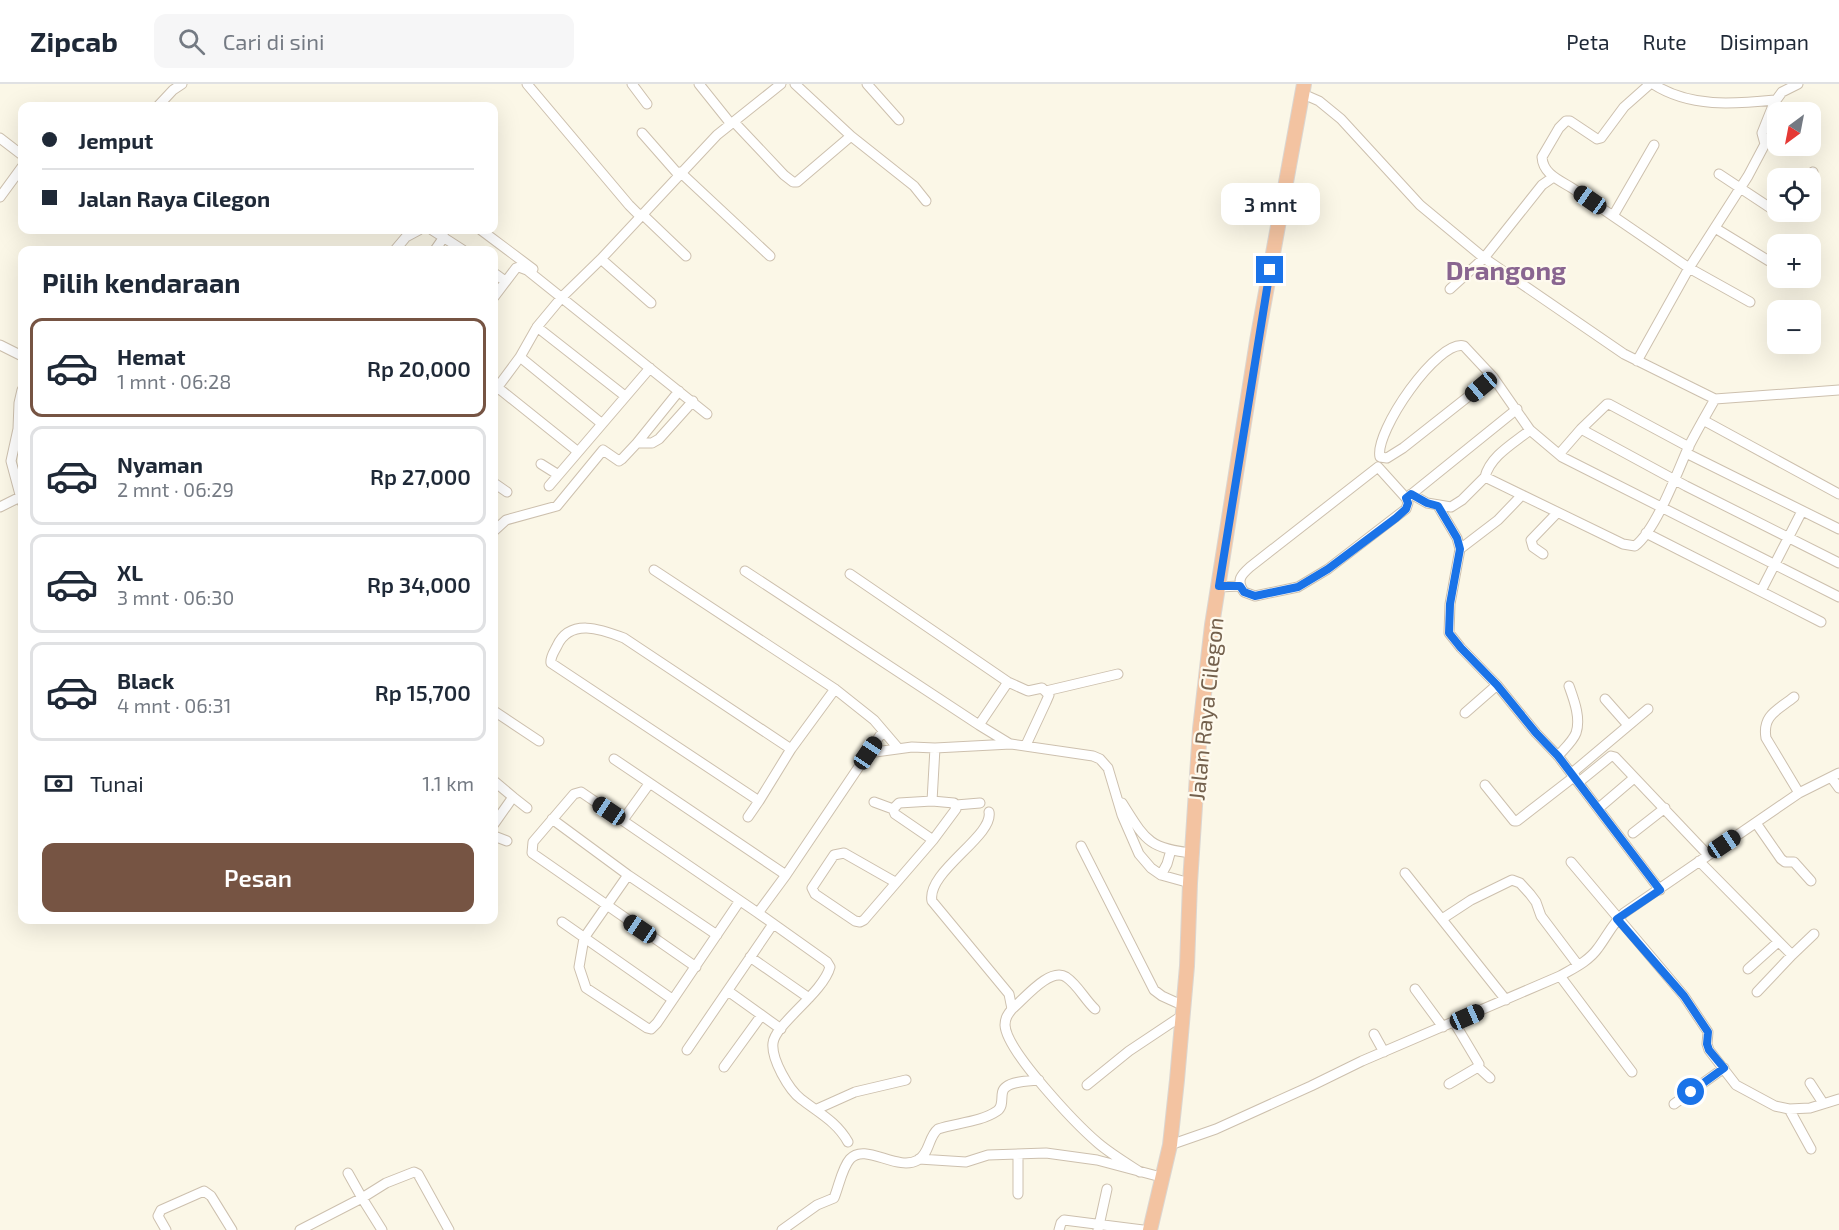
<!DOCTYPE html>
<html lang="id">
<head>
<meta charset="utf-8">
<style>
  :root { --surface:#fff; --page:#f6f6f7; --text:#1f2937; --muted:#747a83; --line:#e0e1e3; --accent:#765443 }
  body { margin:0; font-family:"Exo 2",sans-serif; background:var(--page); color:var(--text); height:100vh; display:flex; flex-direction:column; font-size:22px; white-space:nowrap }
  * { box-sizing:border-box; margin:0 }
  p { font-size:20px; color:var(--muted) }
  .icon { flex:none; width:33px; height:33px; fill:none; stroke:currentColor; stroke-width:2; stroke-linecap:round; stroke-linejoin:round }
  .map { position:relative; flex:1; overflow:hidden }
  .drawer { position:absolute; left:18px; top:162px; width:480px; height:678px; display:flex; flex-direction:column; background:var(--surface); border-radius:12px; box-shadow:0 6px 24px #0002 }
  .drawer>* { flex:none }
  .hud { position:absolute; left:18px; top:18px; width:480px; height:132px; border-radius:12px; box-shadow:0 6px 24px #0002; display:grid; align-content:center; height:132px; padding:0 24px; background:var(--surface) }
  .needle { width:39px; rotate:212deg }
  .controls { position:absolute; left:1767px; top:18px; display:grid; gap:12px }
  .controls a { display:grid; place-items:center; width:54px; height:54px; border-radius:12px; background:var(--surface); box-shadow:0 6px 24px #0002; font-size:30px }
  .end { position:absolute; width:27px; height:27px; margin:-14px; border:8px solid #1a73e8; background:#fff; box-shadow:0 0 0 3px #fff }
  .from { border-radius:50% }
  .bubble { position:absolute; height:42px; border-radius:12px; background:var(--surface); box-shadow:0 6px 24px #0002; font-size:20px; font-weight:600; line-height:42px; text-align:center }
  .car { position:absolute; width:18px; height:36px; margin:-18px -9px; border-radius:8px; box-shadow:0 0 4px 2px #0007; background:linear-gradient(#222 24%,#8ab4d8 0 40%,#222 0 76%,#8ab4d8 0 86%,#222 0) }
  .hud b { display:flex; align-items:center; gap:21px; height:57px; font-size:22px }
  .hud b+b { border-top:2px solid var(--line) }
  .hud i { width:15px; height:15px; background:var(--text) }
  ul { padding:0; list-style:none }
  li { display:flex; align-items:center; gap:18px; height:99px; margin:0 12px 9px; padding:0 12px; border:3px solid var(--line); border-radius:12px }
  li div { flex:1 }
  li b { display:block; font-size:22px }
  li em { font-style:normal; font-weight:600 }
  li.current { border-color:var(--accent) }
  li>.icon { width:54px; height:54px; stroke-width:1.5 }
  h2 { padding:0 24px; font-size:27px; line-height:72px }
  .pay { display:flex; align-items:center; gap:15px; height:66px; padding:0 24px; font-size:22px }
  .pay p { margin-inline-start:auto }
  .primary-button { display:flex; gap:12px; margin-top:auto; padding:12px 24px }
  .primary-button a { flex:1; height:69px; border-radius:12px; background:var(--accent); color:#fff; font-size:24px; font-weight:600; line-height:69px; text-align:center }
  header { display:flex; align-items:center; gap:36px; box-sizing:border-box; height:84px; padding:0 30px; background:var(--surface); border-bottom:2px solid var(--line) }
  header strong { font-size:28px }
  nav { display:flex; gap:33px; margin-inline-start:auto; font-size:21px }
  .search { width:420px; height:54px; background:var(--page); display:flex; align-items:center; gap:15px; box-sizing:border-box; padding:0 21px; border-radius:12px; color:var(--muted); font-size:22px }
  .map>svg:first-child { display:block }
</style>
</head>
<body>
<header>
<strong>Zipcab</strong>
<div class="search"><svg class="icon" aria-label="search" viewBox="0 0 24 24"><circle cx="10" cy="10" r="6"/><path d="M15 15l6 6"/></svg>Cari di sini</div>
<nav><a>Peta</a><a>Rute</a><a>Disimpan</a></nav>
</header>
<div class="map">
<svg width="1839" height="1146" viewBox="0 0 1839 1146">
  <rect width="100%" height="100%" fill="#fbf7e7"/>
  <g fill="none" stroke-linecap="round" stroke-linejoin="round">
    <!-- minor casing -->
    <g stroke="#cdc0ae" stroke-width="11">
      <path id="minor" d="M527 0 629 121 640 132
        M632 0 647 20
        M699 0 731 40
        M867 0 899 36
        M1650 0 1624 23 1601 54 1597 55 1570 37H1566L1559 44 1542 73C1543 90 1559 96 1572 104L1689 184 1750 218
        M1653 0C1690 24 1734 20 1775 16
        M1303 10 1319 17 1341 35 1420 121 1484 174 1624 270 1715 315 1839 306
        M158 22 173 6 182 0
        M734 38 784 91 793 98H797L851 52 795 0
        M642 49 678 90
        M851 52 914 102 926 117
        M0 54 22 71
        M680 88 770 172
        M1719 90 1778 129 1783 130 1787 128
        M1809 94 1813 88
        M0 113 22 83
        M642 130 686 172
        M1613 132 1654 61
        M1715 144 1769 177
        M432 146 463 166
        M481 146 533 185
        M395 166 406 153 419 146
        M435 166 444 153
        M601 175 651 219
        M494 189 505 197
        M1450 205 1484 174 1542 101 1552 94
        M494 213 516 184 519 183 527 186 707 330
        M537 243 625 312
        M0 261 22 272
        M520 273 601 339
        M1637 277 1689 184 1748 92 1765 60 1762 49 1774 19 1782 8 1798 0
        M1493 293 1403 364 1387 374 1380 373C1374 348 1438 255 1464 262L1493 293 1530 346 1562 373 1839 513
        M497 303 577 367
        M22 306 19 319 18 345 11 377 22 418
        M494 308 520 273 537 243 562 213 601 175 717 51 781 0
        M1703 336 1839 410
        M1581 345 1607 320H1609L1689 363
        M637 359 679 307
        M1686 369 1839 445
        M1561 371V368L1581 345 1686 402 1839 479
        M541 380 557 390
        M1378 383 1406 414 1408 419 1406 425 1328 485 1298 503 1255 512 1244 508C1236 496 1241 491 1250 483Z
        M1485 393C1490 372 1514 359 1530 346
        M494 399 507 408
        M549 402 650 284
        M1411 410 1427 419 1451 423 1462 416 1485 393 1623 460 1635 462C1656 446 1677 389 1688 364 1696 348 1706 331 1715 315
        M1522 411 1498 436 1460 465 1450 520 1449 549 1461 564 1497 601 1536 649 1558 672 1660 806
        M1408 413 1517 325
        M1438 422 1457 454 1460 465
        M0 423 20 413
        M494 447 506 436 557 422 603 366 619 377 622 375 637 359H652L659 355 693 317
        M1646 449 1821 538
        M1543 470 1533 463 1531 456 1557 429
        M654 486 835 605 874 636 898 664
        M745 487 979 641 1008 598
        M850 490 1008 598 1028 607 1042 604 1049 611 1046 618 1026 661
        M1219 503 1240 502
        M1761 507 1802 427
        M1046 607 1118 590
        M1794 613C1778 626 1762 631 1766 654L1799 709
        M1605 615 1628 641
        M494 627 539 657
        M1465 629 1497 601
        M979 641 1010 660
        M791 665 624 554C601 545 570 534 557 562 554 568 550 573 551 579L759 717 791 665 835 605
        M868 669 912 663 935 664 1011 660 1093 672 1100 675 1108 684 1122 731 1139 770 1151 784 1161 791 1190 799
        M1558 672C1564 665 1573 657 1576 649 1581 634 1574 616 1569 602
        M614 675 786 791
        M1572 689 1648 625
        M1831 693 1839 704
        M494 697 513 713 494 740
        M1579 698 1611 672 1615 673 1708 771
        M1485 701 1514 737H1517L1575 692
        M513 713 527 724
        M932 717 899 719 893 725 895 730 933 756
        M874 718 893 725
        M1122 719C1145 755 1148 765 1193 769
        M956 721 980 719
        M1600 723 1634 694
        M989 728C994 752 926 788 932 817L1009 910 1012 925C1008 930 1005 934 1005 941 1006 967 1077 1041 1098 1059 1111 1070 1126 1079 1140 1088
        M748 733 759 717
        M552 735 628 791 717 851
        M623 736 649 700
        M1756 739 1781 775 1785 778H1794L1811 797
        M1633 749 1665 724
        M494 752 507 757
        M1081 762 1154 906 1162 912 1184 922
        M1699 777 1792 871 1757 908
        M1571 778 1684 912 1708 948 1707 960 1709 966 1736 1001 1775 1022 1789 1025 1810 1024 1839 1015
        M1405 789 1506 916
        M628 791 584 854 579 883 586 904 647 944 651 945 657 939 739 818
        M1161 791 1167 780 1171 766
        M895 798 844 769 834 771 812 804 815 810 855 837 860 838 864 836 933 756 956 725 954 719 932 717 935 664
        M1442 835 1471 816 1512 796 1520 799 1530 810 1536 818 1541 832 1578 881
        M562 838 672 915
        M1792 871 1814 850
        M750 873 809 914
        M696 883 532 769 533 758 574 710 581 708 758 829
        M1748 885 1778 858
        M1560 892 1632 988
        M1415 905 1443 943
        M728 907 781 945
        M1012 925C1025 914 1050 883 1066 893 1078 901 1085 916 1095 925
        M1374 950 1384 968
        M687 966 773 840
        M724 983 761 932
        M1478 983 1490 994
        M1810 999 1823 1019
        M1449 1000 1478 983 1479 980 1454 938
        M1087 1001 1129 967 1183 931
        M1674 1020 1724 984
        M817 1025 855 1008 906 996
        M1789 1025 1811 1065
        M848 1058C837 1038 819 1029 801 1015 789 1006 771 975 773 959 775 940 823 909 830 883L827 878 758 829 786 791 883 647
        M1170 1061 1216 1045 1311 1002 1362 977 1560 892C1574 884 1589 877 1598 864 1607 852 1613 839 1624 829L1799 709 1839 689
        M1018 1070V1110
        M919 1075 966 1078 988 1071 1046 1069 1097 1076 1161 1093
        M348 1089 362 1114 386 1099 414 1088 418 1090 449 1146
        M166 1146 158 1132 161 1126 204 1107 211 1112 232 1146
        M300 1146 362 1114 382 1146
        M782 1146 817 1121 834 1114C839 1102 842 1084 850 1075 865 1058 897 1088 918 1076 930 1069 928 1053 938 1045 956 1039 981 1038 997 1027 1006 1021 998 1008 1006 1003 1013 997 1030 997 1039 996
        M1059 1146 1061 1139 1064 1136 1143 1146
        M1098 1146 1107 1105"/>
    </g>
    <!-- highway casing -->
    <g stroke="#dbd6d1" stroke-width="16">
      <path id="highway" d="M1150 1146 1170 1061 1177 996 1187 882 1190 799 1200 645 1212 541 1257 257 1304 0"/>
    </g>
    <!-- minor -->
    <use href="#minor" stroke="#fff" stroke-width="9"/>
    <!-- highway -->
    <use href="#highway" stroke="#f3c3a1" stroke-width="14"/>
  </g>
  <g fill="none" stroke-linecap="round" stroke-linejoin="round">
    <!-- route -->
    <path stroke="#1a73e8" stroke-width="8" d="M1270 186 1219 502H1240L1244 508 1255 512 1298 503 1328 485 1396 434 1406 425 1408 419 1406 414 1411 410 1427 419 1438 422 1457 454 1460 465 1450 520 1449 549 1461 564 1497 601 1536 649 1558 672 1660 806 1617 835 1684 912 1708 948 1707 960 1709 966 1724 984 1691 1008"/>
  </g>
  <g text-anchor="middle" stroke-width="4.5" stroke-linejoin="round" paint-order="stroke">
    <!-- street labels -->
    <g font-size="22" fill="#74614d" stroke="#fefaee">
      <text transform="translate(1206 625) rotate(-84)" y="8">Jalan Raya Cilegon</text>
    </g>
    <!-- quarter labels -->
    <g font-size="26" font-weight="bold" fill="#896590" stroke="#fefaee">
      <text x="1506" y="196">Drangong</text>
    </g>
  </g>
</svg>
<div class="controls">
<a><svg class="needle" viewBox="-14 -14 28 28"><path d="M0-13l5 13h-10z" fill="#e53935"/><path d="M0 13l5-13h-10z" fill="#747a83"/></svg></a>
<a><svg class="icon" aria-label="locate" viewBox="0 0 24 24"><circle cx="12" cy="12" r="6"/><path d="M12 2v4M12 18v4M2 12h4M18 12h4"/></svg></a>
<a>+</a>
<a>−</a>
</div>
<i class="end from" style="left:1691px;top:1008px"></i>
<i class="end" style="left:1270px;top:186px"></i>
<div class="bubble" style="left:1221px;top:99px;width:99px">3 mnt</div>
<i class="car" style="left:1590px;top:116px;rotate:305deg"></i>
<i class="car" style="left:1481px;top:303px;rotate:230deg"></i>
<i class="car" style="left:868px;top:669px;rotate:34deg"></i>
<i class="car" style="left:609px;top:727px;rotate:304deg"></i>
<i class="car" style="left:1724px;top:760px;rotate:56deg"></i>
<i class="car" style="left:640px;top:845px;rotate:304deg"></i>
<i class="car" style="left:1467px;top:933px;rotate:66deg"></i>
<div class="hud">
<b><i class="from"></i>Jemput</b>
<b><i></i>Jalan Raya Cilegon</b>
</div>
<section class="drawer">
<h2>Pilih kendaraan</h2>
<ul>
<li class="current"><svg class="icon" aria-label="car" viewBox="0 0 24 24"><path d="M5 17H2v-5l4-1 3-4h7l3 4 3 1v5h-3M9 17h6M6 11h13"/><circle cx="7" cy="17" r="2"/><circle cx="17" cy="17" r="2"/></svg><div><b>Hemat</b><p>1 mnt · 06:28</p></div><em>Rp 20,000</em></li>
<li><svg class="icon" aria-label="car" viewBox="0 0 24 24"><path d="M5 17H2v-5l4-1 3-4h7l3 4 3 1v5h-3M9 17h6M6 11h13"/><circle cx="7" cy="17" r="2"/><circle cx="17" cy="17" r="2"/></svg><div><b>Nyaman</b><p>2 mnt · 06:29</p></div><em>Rp 27,000</em></li>
<li><svg class="icon" aria-label="car" viewBox="0 0 24 24"><path d="M5 17H2v-5l4-1 3-4h7l3 4 3 1v5h-3M9 17h6M6 11h13"/><circle cx="7" cy="17" r="2"/><circle cx="17" cy="17" r="2"/></svg><div><b>XL</b><p>3 mnt · 06:30</p></div><em>Rp 34,000</em></li>
<li><svg class="icon" aria-label="car" viewBox="0 0 24 24"><path d="M5 17H2v-5l4-1 3-4h7l3 4 3 1v5h-3M9 17h6M6 11h13"/><circle cx="7" cy="17" r="2"/><circle cx="17" cy="17" r="2"/></svg><div><b>Black</b><p>4 mnt · 06:31</p></div><em>Rp 15,700</em></li>
</ul>
<div class="pay"><svg class="icon" aria-label="cash" viewBox="0 0 24 24"><path d="M3 7h18v10H3z"/><circle cx="12" cy="12" r="2"/></svg>Tunai<p>1.1 km</p></div>
<div class="primary-button"><a>Pesan</a></div>
</section>
</div>
</body>
</html>
